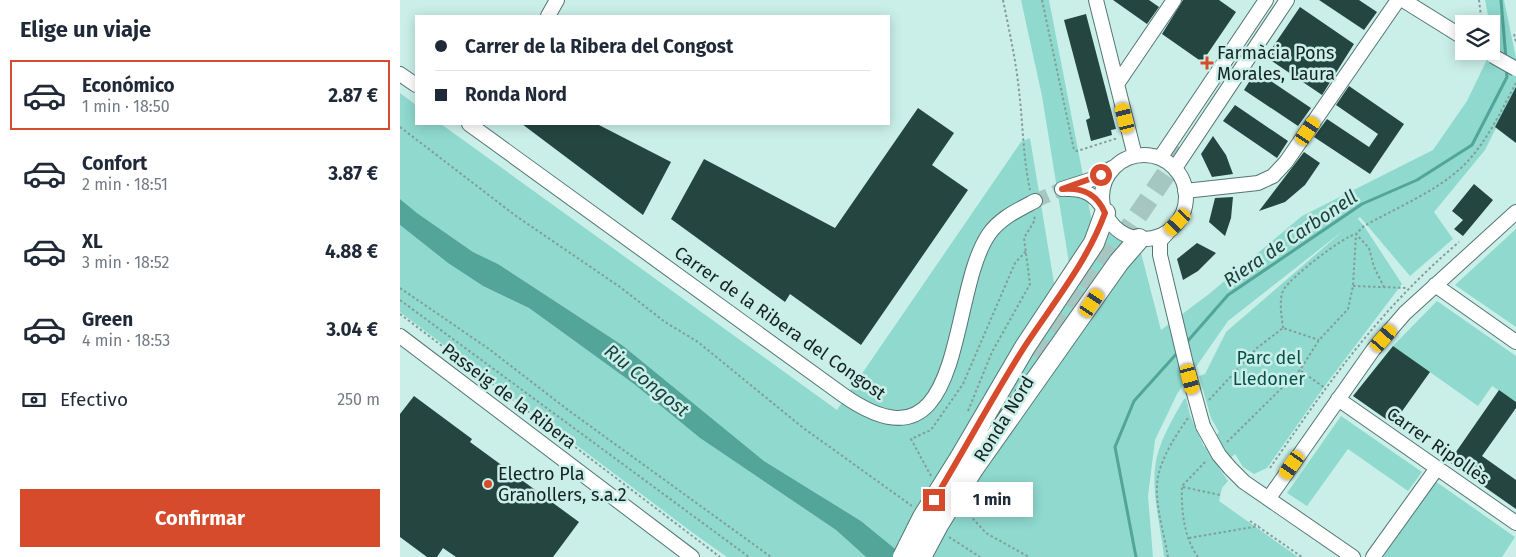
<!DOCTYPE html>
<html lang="es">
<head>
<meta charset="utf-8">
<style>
  :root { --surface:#fff; --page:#f2f2f3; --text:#1f2937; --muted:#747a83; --line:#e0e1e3; --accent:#d54b2c }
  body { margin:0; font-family:"Fira Sans",sans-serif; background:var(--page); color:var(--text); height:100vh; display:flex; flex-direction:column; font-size:19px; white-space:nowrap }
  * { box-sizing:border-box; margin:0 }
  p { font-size:16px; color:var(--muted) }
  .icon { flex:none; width:28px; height:28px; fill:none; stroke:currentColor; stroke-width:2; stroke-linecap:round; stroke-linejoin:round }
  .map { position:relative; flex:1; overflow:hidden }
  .sheet { display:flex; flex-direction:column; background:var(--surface); width:400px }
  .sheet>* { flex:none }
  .hud { position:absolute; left:15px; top:15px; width:475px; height:110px; border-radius:0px; box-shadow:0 2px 12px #0003; display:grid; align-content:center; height:110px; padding:0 20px; background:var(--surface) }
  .buttons { position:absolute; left:1055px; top:15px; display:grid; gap:10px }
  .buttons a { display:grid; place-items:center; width:45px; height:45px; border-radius:0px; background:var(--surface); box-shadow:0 2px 12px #0003; font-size:25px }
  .end { position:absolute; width:22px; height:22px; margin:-11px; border:6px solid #d54b2c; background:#fff; box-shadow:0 0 0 2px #fff }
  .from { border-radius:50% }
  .bubble { position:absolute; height:35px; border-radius:0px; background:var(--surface); box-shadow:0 2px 12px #0003; font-size:16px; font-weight:700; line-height:35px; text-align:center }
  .car { position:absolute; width:15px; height:30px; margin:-15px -8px; border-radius:6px; box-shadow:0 0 4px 1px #0007; background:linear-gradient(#f5c518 24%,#345 0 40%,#f5c518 0 76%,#345 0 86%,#f5c518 0) }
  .hud b { display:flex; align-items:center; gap:18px; height:48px; font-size:19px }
  .hud b+b { border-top:1px solid var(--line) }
  .hud i { width:12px; height:12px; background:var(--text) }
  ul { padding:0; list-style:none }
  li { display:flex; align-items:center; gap:15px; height:70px; margin:0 10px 8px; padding:0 10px; border:2px solid transparent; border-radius:0px }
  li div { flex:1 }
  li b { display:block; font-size:19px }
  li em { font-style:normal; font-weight:700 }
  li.current { border-color:var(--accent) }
  li>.icon { width:45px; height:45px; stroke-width:1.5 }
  h2 { padding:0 20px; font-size:22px; line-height:60px }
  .pay { display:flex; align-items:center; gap:12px; height:55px; padding:0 20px; font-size:19px }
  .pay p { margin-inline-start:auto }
  .cta { display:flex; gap:10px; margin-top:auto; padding:10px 20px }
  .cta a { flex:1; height:58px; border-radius:0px; background:var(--accent); color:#fff; font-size:20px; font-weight:700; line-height:58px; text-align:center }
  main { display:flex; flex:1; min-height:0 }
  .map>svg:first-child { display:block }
</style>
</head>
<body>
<main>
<section class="sheet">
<h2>Elige un viaje</h2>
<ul>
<li class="current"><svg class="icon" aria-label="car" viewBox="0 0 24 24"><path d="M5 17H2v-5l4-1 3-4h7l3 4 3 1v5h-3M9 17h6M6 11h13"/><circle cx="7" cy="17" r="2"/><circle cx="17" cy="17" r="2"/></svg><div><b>Económico</b><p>1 min · 18:50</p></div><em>2.87 €</em></li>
<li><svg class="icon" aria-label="car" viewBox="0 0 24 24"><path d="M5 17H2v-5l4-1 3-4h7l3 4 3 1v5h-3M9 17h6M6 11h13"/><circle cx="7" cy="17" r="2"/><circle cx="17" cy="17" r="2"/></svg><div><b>Confort</b><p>2 min · 18:51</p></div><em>3.87 €</em></li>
<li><svg class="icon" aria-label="car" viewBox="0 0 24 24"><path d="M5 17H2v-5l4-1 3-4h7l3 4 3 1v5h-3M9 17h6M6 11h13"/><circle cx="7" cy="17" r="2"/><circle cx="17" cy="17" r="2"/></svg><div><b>XL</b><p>3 min · 18:52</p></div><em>4.88 €</em></li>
<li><svg class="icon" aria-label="car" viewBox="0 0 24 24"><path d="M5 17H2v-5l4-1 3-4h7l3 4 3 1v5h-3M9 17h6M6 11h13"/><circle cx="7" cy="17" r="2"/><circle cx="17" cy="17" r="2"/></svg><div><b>Green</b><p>4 min · 18:53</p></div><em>3.04 €</em></li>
</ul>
<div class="pay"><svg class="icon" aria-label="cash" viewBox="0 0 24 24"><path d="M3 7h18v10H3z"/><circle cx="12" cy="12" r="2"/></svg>Efectivo<p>250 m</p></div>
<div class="cta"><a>Confirmar</a></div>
</section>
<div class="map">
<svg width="1116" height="557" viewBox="0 0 1116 557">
  <rect width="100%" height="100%" fill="#caefe9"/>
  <!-- green -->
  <path fill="#8fd9ce" d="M621 0H649L692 222 741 253 761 330 809 294 902 216 1033 150 1067 101 1094 45 1085 0H1104L1116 58V88L1085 150 1034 212 1053 239 1010 276 960 217 955 221 958 219 964 226 1002 284 924 387 867 468 854 474 843 467 835 454 819 468 828 481 822 488 819 501 898 557H764C761 527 752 497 755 467 758 443 772 420 784 399L786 398 790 415 804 447 819 432 811 418 799 376 805 374 826 332 944 230 828 321 777 394 755 440 748 496 753 557H505L461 521 364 461 222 345 98 264 73 252 17 213 0 199V93L16 105V124H41L437 410 621 142 630 138 654 283 670 269 642 96Z
    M0 225 48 263 83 286 129 308 234 384 300 438 436 530 466 557H327L293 533 0 312Z
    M1116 229V327L1055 285Z
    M1037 301 1116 356V402L1092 386 1078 406 993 346Z
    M941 416 1022 472 1008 491 948 449 907 506 887 493Z
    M1035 481 1115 537 1102 557H983Z"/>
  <!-- water -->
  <path fill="#53a499" d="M0 199 17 213 73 252 98 264 222 345 364 461 461 521 505 557H466L436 530 300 438 234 384 129 308 83 286 48 263 0 225Z"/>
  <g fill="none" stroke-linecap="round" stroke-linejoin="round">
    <!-- stream -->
    <path stroke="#53a499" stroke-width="3" d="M1101 0 1106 59
      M786 343 828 295 962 204 1017 180 1072 145 1107 77 1106 68
      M736 557 715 447 734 401 779 351"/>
  </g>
  <!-- building -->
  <path fill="#254541" d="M713 0H749L759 7 747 24Z
    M783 0H819L836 12 802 62 762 34Z
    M919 0H959L977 12 964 30Z
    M900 7 954 44 922 95 866 57Z
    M686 14 716 129 711 130 712 135 691 141 686 120 690 118 664 20Z
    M856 71 911 108 898 126 844 90Z
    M949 86 1004 124 970 174 914 137 927 119 969 147 978 134 936 105Z
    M1116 87V143L1095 127Z
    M835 105 888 141 877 158 823 121Z
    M518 108 554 133 532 165 568 190 461 345 390 294 385 302 271 219 304 159 435 228Z
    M122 124H197L271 162 243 215Z
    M813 136 826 155 833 174 812 177 801 154Z
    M904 152 920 163 905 185 885 202 859 211Z
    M1074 184 1093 200 1063 236 1054 229 1063 220 1052 211Z
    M833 197 831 218 825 236 809 222 815 198Z
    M797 243 816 253 798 271 783 280 777 259Z
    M993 346 1030 372 993 424 953 396Z
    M1099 390 1116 402V408L1082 456 1116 480V509L1049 462Z
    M14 396 72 439 70 442 179 522 153 557H56L43 548 37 557H27L0 537V414Z"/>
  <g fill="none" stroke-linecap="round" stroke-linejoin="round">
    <!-- minor-tunnel -->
    <path stroke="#a6c6c1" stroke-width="14" stroke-dasharray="14 7" stroke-linecap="butt" d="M635 201 662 189"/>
    <!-- highway-tunnel -->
    <path stroke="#a6c6c1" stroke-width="20" stroke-dasharray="20 10" stroke-linecap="butt" d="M687 290 783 149
      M632 354 688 270"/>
    <!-- minor casing -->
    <g stroke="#557671" stroke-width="16">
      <path id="minor" d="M696 0 735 156
        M1003 0 1064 38
        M148 16 157 0
        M0 74 16 85
        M717 84 774 0
        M69 124 443 395C568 483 547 294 589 234 600 218 618 210 635 201
        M702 197a42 42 0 1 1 84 0a42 42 0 1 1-84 0Z
        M760 158 866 0
        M775 168 887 0
        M662 189 693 179 712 168
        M666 189C683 188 694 194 703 208
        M785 191 858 183 873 176 886 162 998 0
        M769 231 760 241V255L786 364 803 426
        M1035 285 1116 342
        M0 336 292 557
        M938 399 1116 523
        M830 468 844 482 953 557
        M869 498 973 350 1005 313 1116 212
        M973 557 1037 468"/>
    </g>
    <!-- highway casing -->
    <g stroke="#557671" stroke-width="22">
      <path id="highway" d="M560 458 625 347 694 243 705 213
        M573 469 719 262 739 239"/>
    </g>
    <!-- path -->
    <path stroke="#829e99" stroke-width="2" stroke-dasharray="2.5 2.5" stroke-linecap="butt" d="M603 0C609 30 616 60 619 91 623 124 623 157 630 190
      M642 0 674 150 677 151 718 138
      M1079 0 1082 24
      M1114 34 1116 42
      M0 127 116 216 220 287 265 322 298 342 402 427 512 506
      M953 286 1008 288
      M0 288 89 349 168 410 371 557
      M0 300 349 557
      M0 314 320 557
      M883 328C882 317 878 299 884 289 891 277 944 236 956 234L969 248 974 267 984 287
      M901 371 925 388
      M809 400 857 348 883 328 919 340
      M568 411 592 352 630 284 624 238 635 220 634 215
      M827 442 900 370 919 340 948 309 953 286 956 234 964 226C994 209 1037 191 1062 167 1086 144 1101 111 1116 83
      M870 468C929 382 978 311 1059 242
      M531 476 511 439 531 430 563 384 615 263 626 251
      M783 487 820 495
      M566 511 586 533 629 557
      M850 521 902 557
      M549 537 580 557
      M789 538 859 526
      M768 557C764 530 751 496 760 469 766 450 777 434 788 418
      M798 557C784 538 781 510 782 486L807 460"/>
    <!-- minor -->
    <use href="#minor" stroke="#fff" stroke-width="14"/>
    <!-- highway -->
    <use href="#highway" stroke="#fff" stroke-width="20"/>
    <!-- minor-bridge casing -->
    <g stroke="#557671" stroke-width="16" stroke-linecap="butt">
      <path id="minor-bridge" d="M1093 56 1116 69
        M803 426 819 455 830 468"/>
    </g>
    <!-- highway-bridge casing -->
    <g stroke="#557671" stroke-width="22" stroke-linecap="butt">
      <path id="highway-bridge" d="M503 557 523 517 560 458
        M521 557 538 525 573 469"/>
    </g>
    <!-- minor-bridge -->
    <use href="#minor-bridge" stroke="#fff" stroke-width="14"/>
    <!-- highway-bridge -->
    <use href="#highway-bridge" stroke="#fff" stroke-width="20"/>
  </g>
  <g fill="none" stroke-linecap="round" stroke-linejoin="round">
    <!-- route -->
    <path stroke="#d54b2c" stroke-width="6" d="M534 500C565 449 593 396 625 346 654 302 687 262 705 213 697 194 683 187 662 189L701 175"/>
  </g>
  <!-- markers -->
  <g fill="#d54b2c" stroke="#caefe9" stroke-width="2">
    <path d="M804.5 55.5h5v5h5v5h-5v5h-5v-5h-5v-5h5z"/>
    <circle cx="88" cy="484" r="5"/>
  </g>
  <g text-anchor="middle" stroke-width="5" stroke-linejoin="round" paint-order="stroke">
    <!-- poi labels -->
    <g font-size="18" fill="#152220" stroke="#caefe9" text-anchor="start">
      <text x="817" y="59">Farmàcia Pons<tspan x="817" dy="21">Morales, Laura</tspan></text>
      <text x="98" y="480">Electro Pla<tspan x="98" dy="21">Granollers, s.a.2</tspan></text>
    </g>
    <!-- street labels -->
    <g font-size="18" fill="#152220" stroke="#caefe9">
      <text transform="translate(380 323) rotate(35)" y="6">Carrer de la Ribera del Congost</text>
      <text transform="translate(109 396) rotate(37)" y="6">Passeig de la Ribera</text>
      <text transform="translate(604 419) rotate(-58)" y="6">Ronda Nord</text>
      <text transform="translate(1038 446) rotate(35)" y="6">Carrer Ripollès</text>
    </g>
    <!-- park labels -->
    <g font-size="18" fill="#06514a" stroke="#caefe9">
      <text x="869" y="364">Parc del<tspan x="869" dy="21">Lledoner</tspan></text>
    </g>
    <!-- water labels -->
    <g font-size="19" font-style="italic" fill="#1b423d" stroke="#caefe9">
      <text transform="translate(890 238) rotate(-34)" y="7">Riera de Carbonell</text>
      <text transform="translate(247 380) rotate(39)" y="7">Riu Congost</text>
    </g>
  </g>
</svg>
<div class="buttons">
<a><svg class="icon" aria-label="layers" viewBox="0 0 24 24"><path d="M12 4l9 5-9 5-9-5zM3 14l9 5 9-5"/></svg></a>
</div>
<i class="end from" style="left:701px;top:175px"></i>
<i class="end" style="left:534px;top:500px"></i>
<div class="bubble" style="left:551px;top:482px;width:82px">1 min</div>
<i class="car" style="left:725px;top:118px;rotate:346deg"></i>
<i class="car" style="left:908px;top:131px;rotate:34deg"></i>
<i class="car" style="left:778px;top:222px;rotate:223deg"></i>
<i class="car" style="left:692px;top:303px;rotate:34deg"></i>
<i class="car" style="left:984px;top:338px;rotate:41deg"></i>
<i class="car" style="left:790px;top:379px;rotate:165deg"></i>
<i class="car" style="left:892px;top:465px;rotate:215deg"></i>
<div class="hud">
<b><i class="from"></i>Carrer de la Ribera del Congost</b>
<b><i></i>Ronda Nord</b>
</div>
</div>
</main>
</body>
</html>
